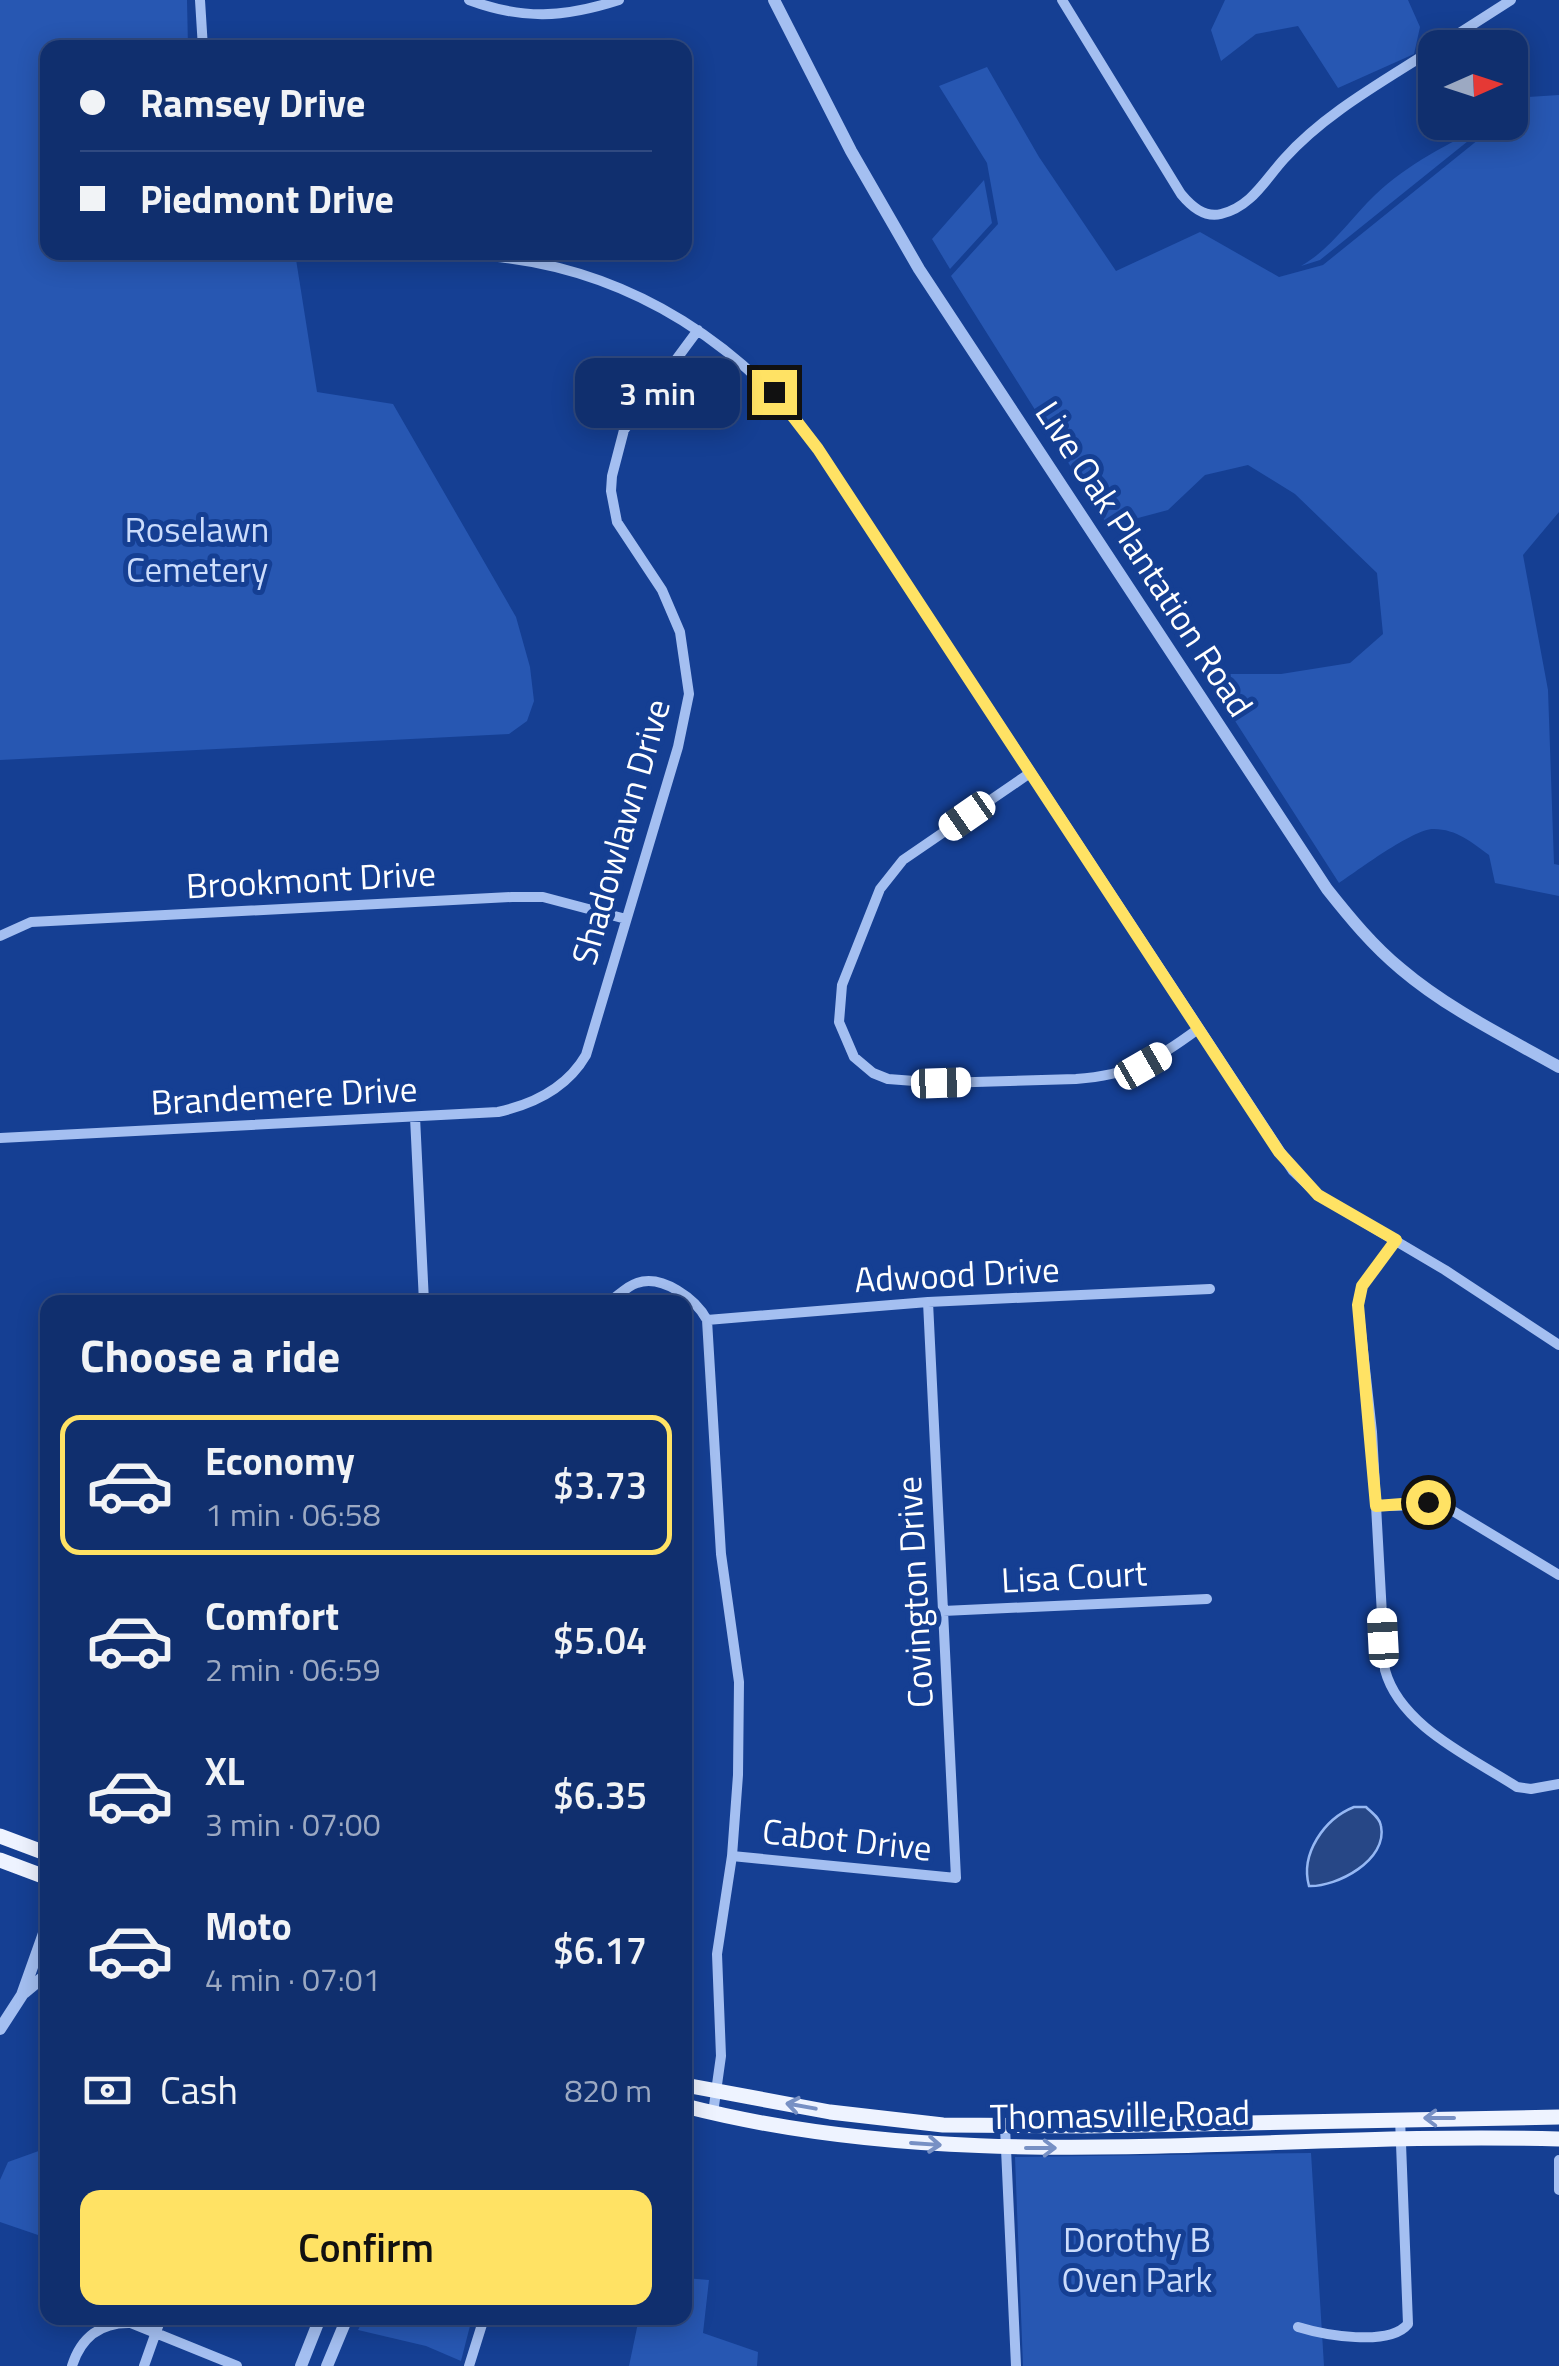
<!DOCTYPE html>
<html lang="en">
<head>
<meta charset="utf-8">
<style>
  :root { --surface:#102f6e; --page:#193773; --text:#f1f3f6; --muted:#9ca9c2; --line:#304a81; --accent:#ffe264 }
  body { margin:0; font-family:"Titillium Web",sans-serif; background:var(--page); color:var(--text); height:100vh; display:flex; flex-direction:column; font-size:38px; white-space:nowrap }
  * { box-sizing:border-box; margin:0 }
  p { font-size:32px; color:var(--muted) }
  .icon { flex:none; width:55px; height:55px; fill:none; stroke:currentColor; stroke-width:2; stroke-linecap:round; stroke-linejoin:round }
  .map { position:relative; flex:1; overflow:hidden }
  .side { position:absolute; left:40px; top:1295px; width:652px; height:1030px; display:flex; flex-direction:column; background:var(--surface); border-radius:20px; box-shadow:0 5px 25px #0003,0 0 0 2px var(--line) }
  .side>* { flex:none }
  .guide { position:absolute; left:40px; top:40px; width:652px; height:220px; border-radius:20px; box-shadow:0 5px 25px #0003,0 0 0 2px var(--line); display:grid; align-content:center; height:220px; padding:0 40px; background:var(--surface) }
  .needle { width:65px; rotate:87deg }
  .buttons { position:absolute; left:1418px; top:30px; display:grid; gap:20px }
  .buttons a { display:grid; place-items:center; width:110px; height:110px; border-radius:20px; background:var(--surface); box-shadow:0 5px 25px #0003,0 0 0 2px var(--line); font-size:50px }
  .end { position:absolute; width:45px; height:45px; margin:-22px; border:12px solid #ffe264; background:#111; box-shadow:0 0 0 5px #111 }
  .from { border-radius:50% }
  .bubble { position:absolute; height:70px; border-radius:20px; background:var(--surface); box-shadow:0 5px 25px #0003,0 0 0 2px var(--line); font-size:32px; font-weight:600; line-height:70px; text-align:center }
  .car { position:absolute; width:30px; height:60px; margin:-30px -15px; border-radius:12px; box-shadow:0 0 8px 2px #0007; background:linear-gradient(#fff 24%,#345 0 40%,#fff 0 76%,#345 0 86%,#fff 0) }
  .guide b { display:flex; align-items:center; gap:35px; height:95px; font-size:38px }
  .guide b+b { border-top:2px solid var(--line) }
  .guide i { width:25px; height:25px; background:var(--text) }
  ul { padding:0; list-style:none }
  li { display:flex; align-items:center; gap:30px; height:140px; margin:0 20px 15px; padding:0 20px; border:5px solid transparent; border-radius:20px }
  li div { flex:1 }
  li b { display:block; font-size:38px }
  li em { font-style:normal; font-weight:600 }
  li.active { border-color:var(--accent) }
  li>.icon { width:90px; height:90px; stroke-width:1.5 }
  h2 { padding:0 40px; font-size:45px; line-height:120px }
  .pay { display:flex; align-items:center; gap:25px; height:110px; padding:0 40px; font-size:38px }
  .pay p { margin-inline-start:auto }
  .cta { display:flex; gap:20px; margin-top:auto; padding:20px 40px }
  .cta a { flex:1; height:115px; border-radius:20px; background:var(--accent); color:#111; font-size:40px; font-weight:600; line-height:115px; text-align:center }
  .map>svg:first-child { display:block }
</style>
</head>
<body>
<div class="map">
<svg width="1559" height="2366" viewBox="0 0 1559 2366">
  <rect width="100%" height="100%" fill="#153f93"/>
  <!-- green -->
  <path fill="#2757b2" d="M0 0H187L188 47 48 48V252L295 253 317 392 393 404 516 617 530 667 534 701 527 721 509 734 0 760Z
    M1225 0H1408L1420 27 1414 54 1338 88 1298 26 1256 34 1221 61 1211 30Z
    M987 67 1039 157 1116 271 1200 232 1279 277 1323 265 1499 123 1510 122V113L1528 97 1559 95V512L1523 555 1548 690 1554 864 1559 865V896L1495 883 1489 855C1473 843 1456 829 1434 829 1414 828 1357 871 1339 883L1221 699V674H1281L1350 663 1383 634 1377 573 1295 494 1248 465 1205 475 1168 510 1108 526 951 276 998 224 987 163 939 86Z
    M1488 125 1320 260 1301 266C1331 249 1350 219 1375 195 1408 164 1448 143 1488 125Z
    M984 180 992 223 950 269 932 239Z
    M47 2148V2207L44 2210 38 2235 0 2222V2180L8 2162Z
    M1311 2153 1324 2366H1023L1015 2157Z
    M685 2278 709 2280 703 2333 758 2352 757 2366H629L639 2318H685Z
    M364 2318H472L461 2361 426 2346 358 2330Z"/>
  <!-- water -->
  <path fill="#274786" stroke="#96b8f4" stroke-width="2.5" d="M1354 1807H1366C1372 1813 1380 1818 1381 1826 1388 1860 1337 1887 1309 1886 1300 1854 1324 1819 1354 1807Z"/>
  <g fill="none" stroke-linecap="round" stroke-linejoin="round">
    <!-- minor -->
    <path stroke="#a4bff1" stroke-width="10" d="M200 0 203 48
      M469 0C523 20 563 18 619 0
      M1062 0 1181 194C1191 206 1204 218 1221 214 1251 207 1265 180 1284 159 1325 113 1384 81 1435 48
      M1436 48 1511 0
      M399 252C434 256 471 253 506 258 633 274 745 345 818 449L1293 1171 1318 1195 1445 1270 1559 1345
      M1030 773 903 860 880 889 842 985 839 1022 854 1057 873 1073 888 1079 941 1083 1076 1079C1130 1075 1155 1061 1198 1029
      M0 936 31 922 512 897H543L626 919
      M415 1117 424 1302
      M0 1138 498 1112C534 1104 567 1088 586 1055L678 747 689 694 680 632 662 590 617 522 611 491 612 476 624 430 698 330
      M1396 1240 1362 1286 1358 1305 1372 1432 1385 1670C1400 1726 1471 1757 1517 1787L1531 1789 1559 1784
      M609 1302C618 1296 627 1286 637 1283 662 1274 696 1299 707 1320L721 1554 739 1682 738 1775 732 1856 717 1954 721 2056 713 2113
      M707 1320 928 1302 1210 1289
      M1376 1506 1443 1505 1559 1575
      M943 1611 1207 1599
      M732 1856 956 1878 928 1302
      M1005 2127 1016 2366
      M1559 2160V2190
      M1298 2327C1324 2335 1389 2347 1408 2324L1400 2118
      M72 2366C81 2337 101 2322 131 2323L237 2366
      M144 2366 161 2318
      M469 2366 484 2318"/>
    <!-- tertiary -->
    <path stroke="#a4bff1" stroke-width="12" d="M774 0 851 151 919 269 1327 889C1350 918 1373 946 1401 969 1448 1009 1506 1037 1559 1067
      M24 1993 48 1973
      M0 2029 22 1995 48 1922
      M301 2366 320 2318
      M327 2366 347 2318"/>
    <!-- primary -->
    <path stroke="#eef3ff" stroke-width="15" d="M0 1836 48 1854
      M0 1860 48 1878
      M685 2085 830 2112 943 2125 1087 2126 1559 2117
      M685 2106C972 2180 1267 2130 1559 2139"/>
  </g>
  <!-- one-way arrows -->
  <defs><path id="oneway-shaft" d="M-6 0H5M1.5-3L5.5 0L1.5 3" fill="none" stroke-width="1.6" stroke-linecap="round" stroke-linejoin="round" transform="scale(2.5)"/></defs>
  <g stroke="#7790c4">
    <use href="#oneway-shaft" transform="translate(801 2106) rotate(-170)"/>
    <use href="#oneway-shaft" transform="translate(1439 2118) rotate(180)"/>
    <use href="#oneway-shaft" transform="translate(926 2144) rotate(4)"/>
    <use href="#oneway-shaft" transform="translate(1041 2148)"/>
  </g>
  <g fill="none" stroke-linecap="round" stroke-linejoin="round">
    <!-- route -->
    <path stroke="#ffe264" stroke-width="12" d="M774 392 818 449 1279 1152 1318 1195 1396 1240 1362 1286 1358 1305 1376 1506 1428 1502"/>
  </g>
  <g text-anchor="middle" stroke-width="10" stroke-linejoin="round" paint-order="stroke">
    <!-- park labels -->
    <g font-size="35" fill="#cbdcfc" stroke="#153f93">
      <text x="197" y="542">Roselawn<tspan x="197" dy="40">Cemetery</tspan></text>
      <text x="1137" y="2252">Dorothy B<tspan x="1137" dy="40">Oven Park</tspan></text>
    </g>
    <!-- street labels -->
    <g font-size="35" fill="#fff" stroke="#153f93">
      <text transform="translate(1144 559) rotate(57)" y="12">Live Oak Plantation Road</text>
      <text transform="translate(621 832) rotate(-74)" y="12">Shadowlawn Drive</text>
      <text transform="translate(311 880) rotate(-3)" y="12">Brookmont Drive</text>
      <text transform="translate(284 1096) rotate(-3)" y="12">Brandemere Drive</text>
      <text transform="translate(957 1275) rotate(-3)" y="12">Adwood Drive</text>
      <text transform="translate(1074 1577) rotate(-3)" y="12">Lisa Court</text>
      <text transform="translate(915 1592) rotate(-93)" y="12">Covington Drive</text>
      <text transform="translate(847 1840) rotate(6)" y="12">Cabot Drive</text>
      <text transform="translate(1120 2115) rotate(-1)" y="12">Thomasville Road</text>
    </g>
  </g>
</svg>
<div class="buttons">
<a><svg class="needle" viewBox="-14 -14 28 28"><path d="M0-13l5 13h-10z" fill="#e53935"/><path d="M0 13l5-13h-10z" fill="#9ca9c2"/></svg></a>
</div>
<i class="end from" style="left:1428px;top:1502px"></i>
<i class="end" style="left:774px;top:392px"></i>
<div class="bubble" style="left:575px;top:358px;width:165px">3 min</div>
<i class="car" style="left:967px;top:816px;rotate:235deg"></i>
<i class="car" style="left:1143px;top:1066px;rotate:60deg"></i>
<i class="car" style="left:941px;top:1083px;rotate:88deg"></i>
<i class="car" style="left:1383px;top:1638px;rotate:357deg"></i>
<div class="guide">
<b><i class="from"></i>Ramsey Drive</b>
<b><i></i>Piedmont Drive</b>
</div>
<section class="side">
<h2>Choose a ride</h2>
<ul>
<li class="active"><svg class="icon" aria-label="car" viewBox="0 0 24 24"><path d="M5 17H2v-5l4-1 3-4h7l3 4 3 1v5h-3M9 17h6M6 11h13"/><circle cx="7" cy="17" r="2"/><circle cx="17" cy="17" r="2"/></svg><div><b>Economy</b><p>1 min · 06:58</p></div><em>$3.73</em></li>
<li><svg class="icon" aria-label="car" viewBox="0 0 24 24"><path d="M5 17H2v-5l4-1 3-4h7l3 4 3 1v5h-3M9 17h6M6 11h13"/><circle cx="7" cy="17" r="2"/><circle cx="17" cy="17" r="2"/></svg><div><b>Comfort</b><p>2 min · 06:59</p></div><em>$5.04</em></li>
<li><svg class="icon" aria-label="car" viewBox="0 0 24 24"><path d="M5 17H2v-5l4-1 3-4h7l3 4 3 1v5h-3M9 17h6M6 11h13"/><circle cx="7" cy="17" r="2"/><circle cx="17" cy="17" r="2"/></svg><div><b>XL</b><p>3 min · 07:00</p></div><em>$6.35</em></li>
<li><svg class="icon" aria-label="car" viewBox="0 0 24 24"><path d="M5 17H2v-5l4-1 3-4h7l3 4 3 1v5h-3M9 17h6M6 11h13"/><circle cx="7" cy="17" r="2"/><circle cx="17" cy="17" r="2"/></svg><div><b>Moto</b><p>4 min · 07:01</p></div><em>$6.17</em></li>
</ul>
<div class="pay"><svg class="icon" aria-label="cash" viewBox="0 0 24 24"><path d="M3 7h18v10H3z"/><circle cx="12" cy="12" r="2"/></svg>Cash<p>820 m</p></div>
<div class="cta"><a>Confirm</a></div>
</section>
</div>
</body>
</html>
